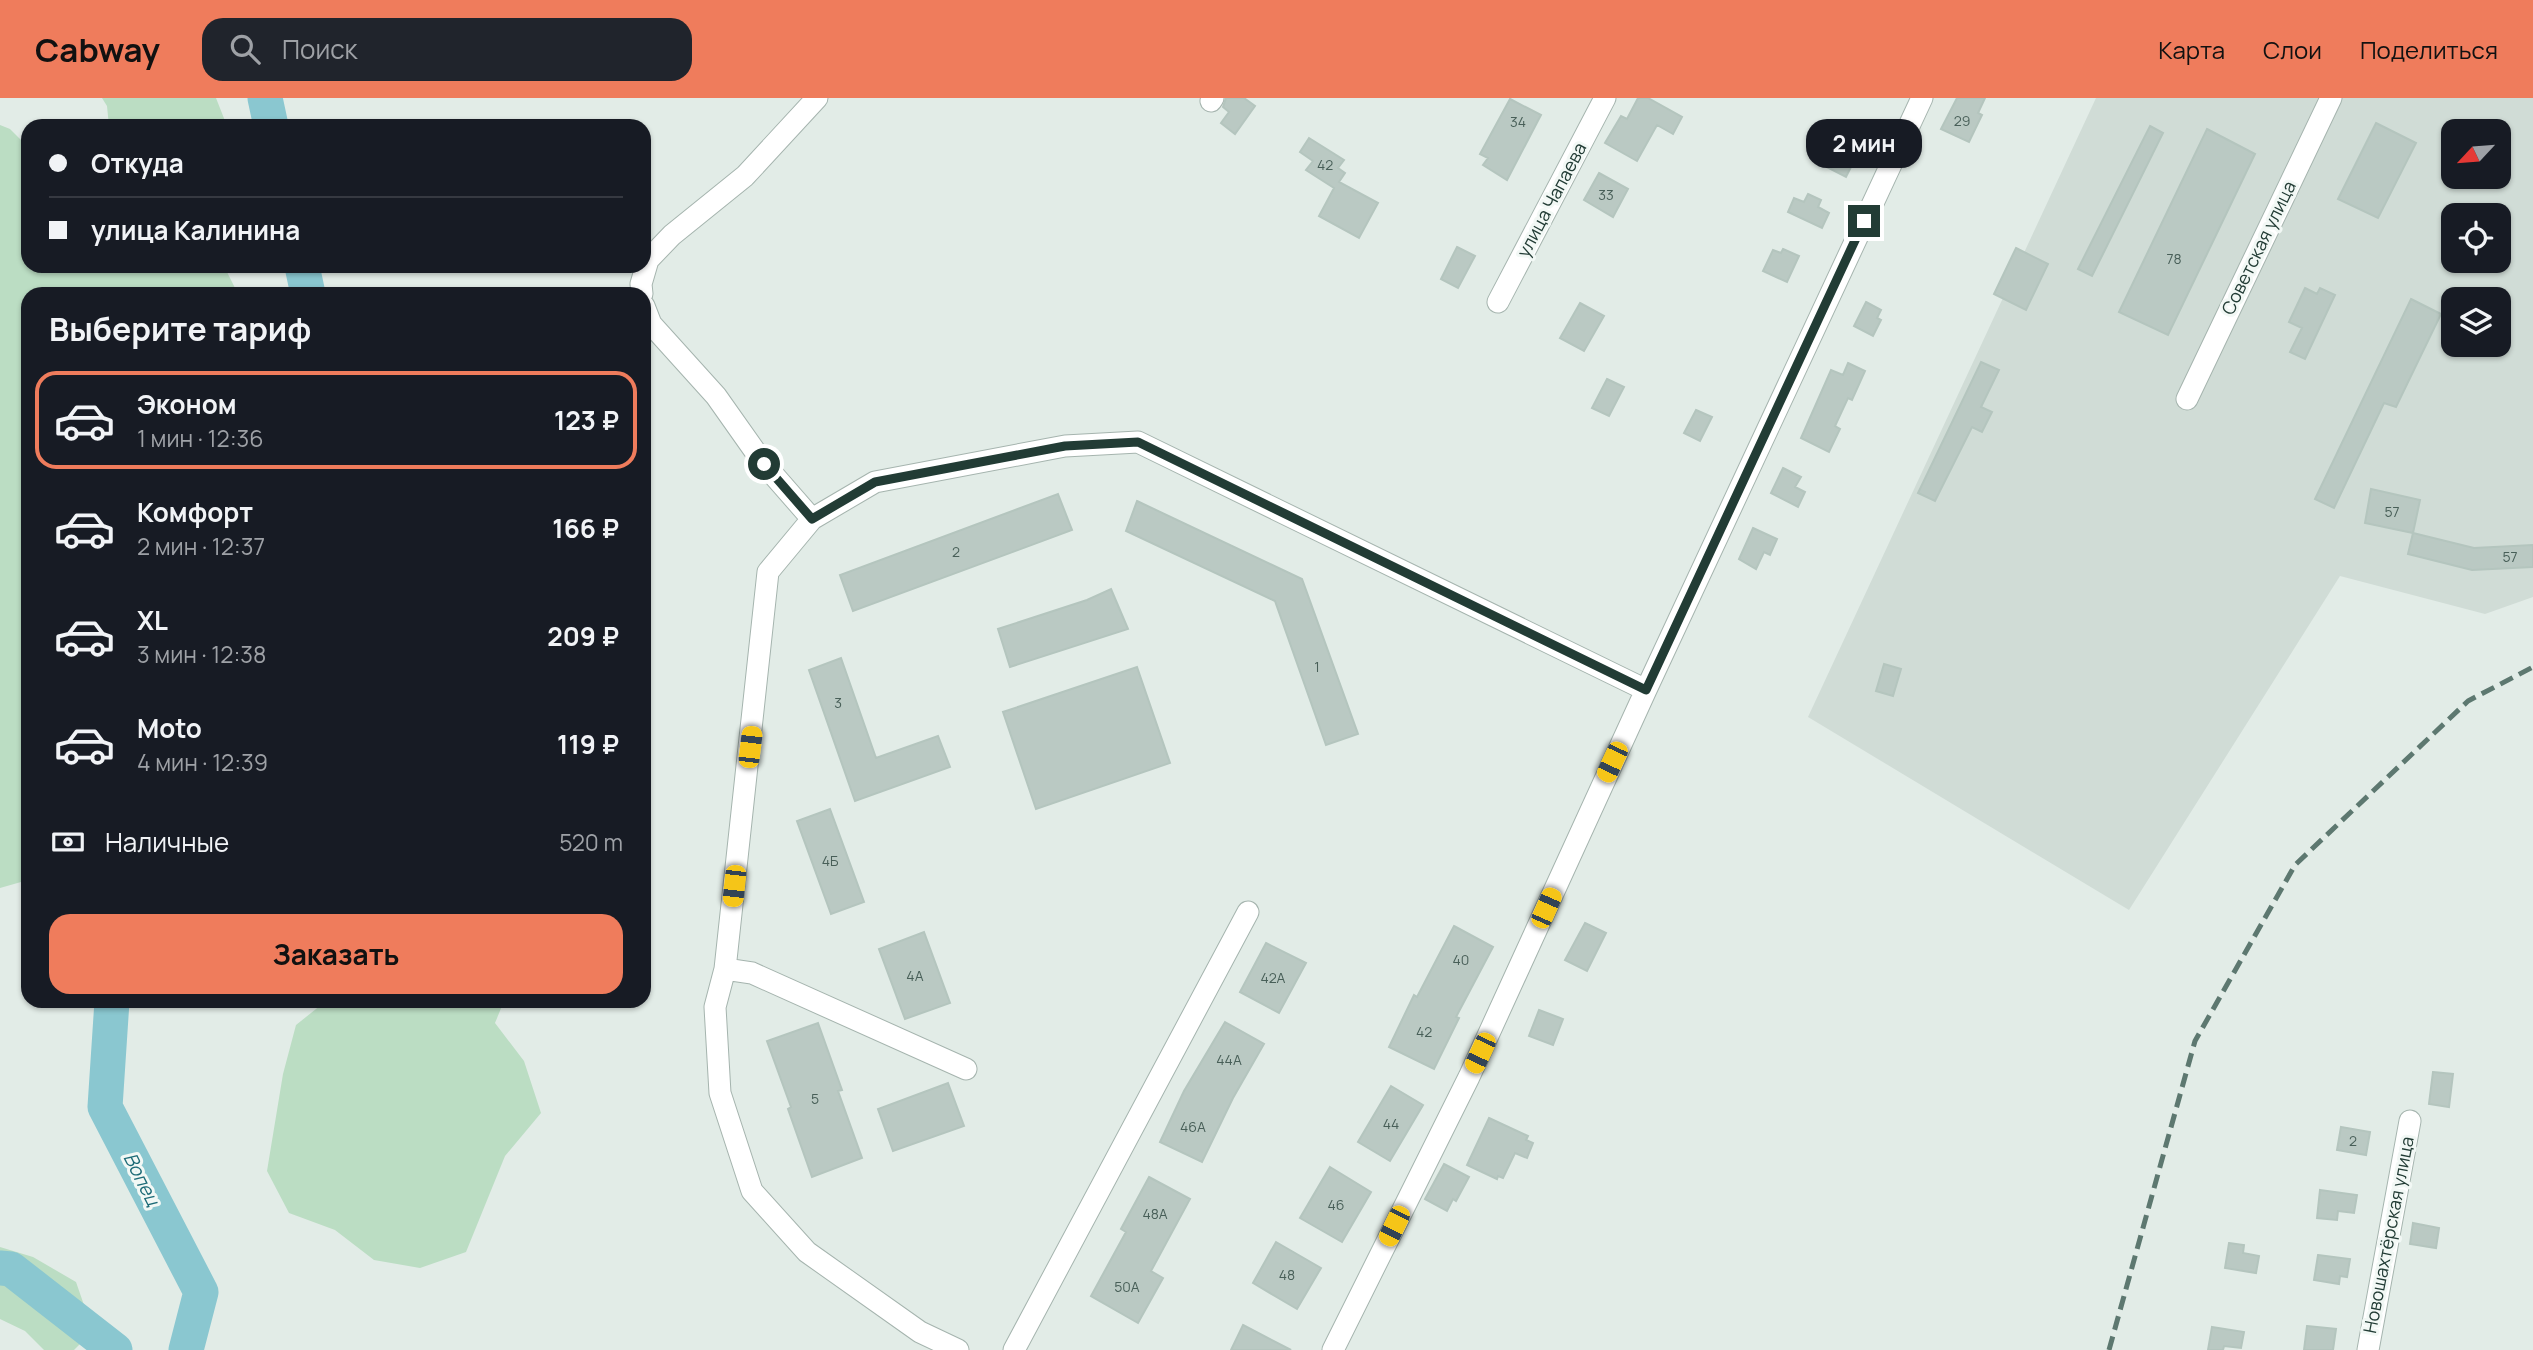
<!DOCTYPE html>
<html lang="ru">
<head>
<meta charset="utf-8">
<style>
  :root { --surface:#171b24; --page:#20242c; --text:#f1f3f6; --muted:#9ea1a6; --line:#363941; --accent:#ef7c5c }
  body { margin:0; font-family:Manrope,sans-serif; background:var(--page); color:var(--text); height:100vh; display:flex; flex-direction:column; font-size:26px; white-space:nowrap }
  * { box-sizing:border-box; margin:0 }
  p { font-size:23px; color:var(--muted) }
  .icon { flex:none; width:38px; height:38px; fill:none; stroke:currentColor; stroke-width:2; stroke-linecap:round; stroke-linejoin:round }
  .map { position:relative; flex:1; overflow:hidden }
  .drawer { position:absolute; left:21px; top:189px; width:630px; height:721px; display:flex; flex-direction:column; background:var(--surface); border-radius:21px; box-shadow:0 2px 5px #0004 }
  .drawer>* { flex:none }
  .banner { position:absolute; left:21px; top:21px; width:630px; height:154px; border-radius:21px; box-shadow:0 2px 5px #0004; display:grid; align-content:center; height:154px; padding:0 28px; background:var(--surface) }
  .needle { width:46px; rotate:244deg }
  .controls { position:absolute; left:2441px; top:21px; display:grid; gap:14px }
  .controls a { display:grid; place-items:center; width:70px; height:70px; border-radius:14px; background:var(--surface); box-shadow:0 2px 5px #0004; font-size:35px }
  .end { position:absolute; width:32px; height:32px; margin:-16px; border:9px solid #223c35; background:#fff; box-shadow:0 0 0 4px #fff }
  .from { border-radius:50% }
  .bubble { position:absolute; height:49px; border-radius:21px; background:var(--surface); box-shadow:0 2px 5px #0004; font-size:23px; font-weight:700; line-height:49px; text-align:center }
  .car { position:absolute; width:21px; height:42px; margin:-21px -10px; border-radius:9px; box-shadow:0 0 5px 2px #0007; background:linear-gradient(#f5c518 24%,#345 0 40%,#f5c518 0 76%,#345 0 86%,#f5c518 0) }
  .banner b { display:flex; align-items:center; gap:24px; height:66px; font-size:26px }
  .banner b+b { border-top:2px solid var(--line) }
  .banner i { width:18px; height:18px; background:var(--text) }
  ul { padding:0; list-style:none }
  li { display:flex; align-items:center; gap:21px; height:98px; margin:0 14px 10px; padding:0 14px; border:4px solid transparent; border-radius:21px }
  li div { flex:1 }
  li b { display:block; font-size:26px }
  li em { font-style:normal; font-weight:700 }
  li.current { border-color:var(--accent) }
  li>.icon { width:63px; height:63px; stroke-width:1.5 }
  h2 { padding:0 28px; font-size:32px; line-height:84px }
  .pay { display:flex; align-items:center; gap:18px; height:77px; padding:0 28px; font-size:26px }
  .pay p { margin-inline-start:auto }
  .cta { display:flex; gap:14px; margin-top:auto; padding:14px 28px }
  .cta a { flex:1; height:80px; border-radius:21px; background:var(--accent); color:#111; font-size:28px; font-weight:700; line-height:80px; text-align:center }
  header { display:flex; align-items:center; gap:42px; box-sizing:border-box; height:98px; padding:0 35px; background:var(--accent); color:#111 }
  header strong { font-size:33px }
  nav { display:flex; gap:38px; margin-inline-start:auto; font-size:24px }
  .search { width:490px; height:63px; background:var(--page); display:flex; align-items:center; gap:18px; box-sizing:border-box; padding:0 24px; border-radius:21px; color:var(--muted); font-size:26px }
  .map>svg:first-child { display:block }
</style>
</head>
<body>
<header>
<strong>Cabway</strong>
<div class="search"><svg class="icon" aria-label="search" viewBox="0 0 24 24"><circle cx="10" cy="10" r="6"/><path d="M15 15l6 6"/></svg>Поиск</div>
<nav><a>Карта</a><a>Слои</a><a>Поделиться</a></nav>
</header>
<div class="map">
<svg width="2533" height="1252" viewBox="0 0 2533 1252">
  <rect width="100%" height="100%" fill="#e2ece7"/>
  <!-- built -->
  <path fill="#d0dcd6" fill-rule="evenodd" d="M2096 0H2533V499L2485 516 2340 478 2129 812 1808 619ZM2454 33H2499V79H2454ZM2454 117H2499V163H2454ZM2454 201H2499V247H2454Z"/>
  <!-- green -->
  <path fill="#bbddc3" d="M102 0H216L227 28H109L107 8Z
    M0 27 10 31 28 49V168H224L238 196H28V782L0 790Z
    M326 903H504L495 925 524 963 541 1015 505 1058 466 1154 420 1170 374 1162 335 1132 289 1115 267 1073 283 976 296 927Z
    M0 1149 33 1159 76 1184 93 1233 74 1252H44L25 1233 0 1221Z"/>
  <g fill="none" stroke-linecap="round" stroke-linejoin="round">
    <!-- river -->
    <path stroke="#8ac7d0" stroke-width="35" d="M265 0 271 28
      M302 168 308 196
      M112 903 105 1009 201 1194 186 1252
      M0 1170 11 1171 115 1252"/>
  </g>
  <!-- building -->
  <path fill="#bac9c3" stroke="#b4c5be" stroke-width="2" d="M1226 0H1244L1255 8 1235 36 1221 25 1229 14 1223 9Z
    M1638 0H1648L1682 19 1673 36 1657 27 1637 63 1605 45 1621 18 1627 21Z
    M1957 0H1985L1978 15 1982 17 1969 44 1941 31Z
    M1510 1 1541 17 1507 82 1483 67 1488 60 1480 56Z
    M2376 25 2416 45 2378 120 2338 101Z
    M2150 28 2163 35 2092 178 2078 171Z
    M2207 31 2255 56 2168 237 2119 214Z
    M1833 38 1860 51 1846 79 1819 65Z
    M1309 40 1344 62 1338 70 1345 75 1339 84 1378 105 1359 140 1319 118 1334 90 1306 72 1313 63 1300 54Z
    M1599 75 1628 91 1613 119 1584 102Z
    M1808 96 1821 102 1818 109 1829 115 1822 130 1788 114 1794 100 1804 104Z
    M1457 149 1475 158 1458 190 1441 181Z
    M2016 150 2048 166 2026 212 1994 196Z
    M1783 151 1799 158 1787 184 1763 173 1773 152 1781 155Z
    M2305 190 2317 196 2320 190 2335 197 2305 261 2290 254 2302 230 2289 224Z
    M2411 201 2441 216 2396 309 2384 305 2334 410 2315 401Z
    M1866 204 1881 212 1877 220 1881 222 1873 238 1854 228Z
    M1580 205 1604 218 1584 253 1560 240Z
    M1981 264 1999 272 1981 309 1992 314 1982 334 1972 329 1935 403 1918 395Z
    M1848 265 1865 273 1852 302 1848 300 1835 328 1840 331 1829 354 1801 340 1831 272 1843 277Z
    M1607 281 1624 289 1609 318 1592 310Z
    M1696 312 1712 319 1700 343 1684 335Z
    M1783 370 1801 379 1795 389 1805 394 1798 409 1771 395Z
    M2371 391 2420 402 2413 435 2365 425Z
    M1058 396 1072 432 853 513 840 477Z
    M1137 403 1302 481 1358 636 1326 647 1275 503 1126 433Z
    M1753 430 1777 441 1770 457 1764 454 1756 471 1739 461Z
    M2413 435 2474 450 2533 447V469L2472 472 2408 456Z
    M1111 491 1128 531 1010 569 998 531 1087 502Z
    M841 560 876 660 938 638 950 669 855 703 809 572Z
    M1884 566 1901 571 1893 598 1876 593Z
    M1137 569 1170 665 1036 711 1003 614Z
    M830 711 864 804 831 816 797 723Z
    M1585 825 1606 835 1587 873 1565 862Z
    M1454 828 1493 849 1456 919 1459 920 1434 971 1389 949 1414 897 1417 899Z
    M924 834 950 905 905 921 879 851Z
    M1266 845 1306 865 1279 915 1240 894Z
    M1539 912 1563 921 1553 947 1529 938Z
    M1225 924 1264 946 1233 1000 1202 1064 1160 1044 1184 993Z
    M818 925 842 992 838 993 862 1060 812 1079 788 1011 791 1009 767 943Z
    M2433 974 2453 976 2449 1009 2429 1006Z
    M948 985 964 1028 893 1053 878 1011Z
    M1391 988 1423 1007 1390 1063 1358 1044Z
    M1489 1020 1528 1038 1526 1042 1533 1045 1527 1060 1515 1055 1503 1080 1498 1078 1497 1081 1467 1067Z
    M2341 1029 2370 1034 2366 1057 2337 1052Z
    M1444 1066 1469 1079 1456 1103 1453 1101 1447 1113 1425 1101Z
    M1330 1069 1371 1094 1342 1144 1300 1120Z
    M1149 1079 1190 1101 1151 1173 1163 1180 1138 1225 1091 1198 1126 1134 1121 1131Z
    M2320 1092 2357 1097 2354 1115 2338 1113 2337 1122 2317 1120Z
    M2413 1125 2439 1130 2436 1150 2410 1146Z
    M1276 1144 1321 1170 1297 1211 1253 1185Z
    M2229 1145 2244 1147 2243 1155 2259 1158 2256 1175 2225 1170Z
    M2318 1157 2350 1161 2347 1179 2340 1178 2339 1186 2314 1182Z
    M1243 1227 1291 1252H1231Z
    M2307 1228 2336 1231 2333 1252H2304Z
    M2212 1229 2244 1234 2241 1250 2224 1248 2223 1252H2208Z"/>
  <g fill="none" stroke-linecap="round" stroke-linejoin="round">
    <!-- minor casing -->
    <g stroke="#a5b4ae" stroke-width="23">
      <path id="minor" d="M1211 3 1213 0
        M642 196 641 186 648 162 672 137 745 78 817 0
        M1498 204 1605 0
        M644 208 651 226 716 298 764 366 812 421
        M2187 301 2331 0
        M725 871 752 875 966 971
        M958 1252 920 1234 807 1154 752 1093 720 995 715 909 725 871 768 474 812 421 875 384 1065 348 1138 344 1646 592
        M1014 1252 1248 814
        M1333 1252 1469 979 1646 592 1922 0
        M2368 1252 2410 1023"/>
    </g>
    <!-- minor -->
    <use href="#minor" stroke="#fff" stroke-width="21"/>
    <!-- rail -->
    <path stroke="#5d7870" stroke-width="5" stroke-dasharray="14 7" stroke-linecap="butt" d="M2109 1252 2195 943 2295 767 2468 603 2533 569"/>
  </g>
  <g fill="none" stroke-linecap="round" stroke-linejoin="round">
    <!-- route -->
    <path stroke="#223c35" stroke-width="9" d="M764 366 812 421 875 384 1065 348 1138 344 1646 592 1864 123"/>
  </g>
  <g text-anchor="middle" stroke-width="6" stroke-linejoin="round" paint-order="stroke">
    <!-- number labels -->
    <g font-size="14" fill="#485f58">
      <text x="1962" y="28">29</text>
      <text x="1518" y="29">34</text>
      <text x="1325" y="72">42</text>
      <text x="1606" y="102">33</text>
      <text x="2174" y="166">78</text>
      <text x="2392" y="419">57</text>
      <text x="956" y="459">2</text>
      <text x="2510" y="464">57</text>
      <text x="1317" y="574">1</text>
      <text x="838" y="610">3</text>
      <text x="830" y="768">4Б</text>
      <text x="1461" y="867">40</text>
      <text x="915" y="883">4А</text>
      <text x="1273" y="885">42А</text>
      <text x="1424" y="939">42</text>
      <text x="1229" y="967">44А</text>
      <text x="815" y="1006">5</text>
      <text x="1391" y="1031">44</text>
      <text x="1193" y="1034">46А</text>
      <text x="2353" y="1048">2</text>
      <text x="1336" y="1112">46</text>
      <text x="1155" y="1121">48А</text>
      <text x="1287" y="1182">48</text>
      <text x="1127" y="1194">50А</text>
    </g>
    <!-- street labels -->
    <g font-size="18" fill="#223c35" stroke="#f2f8f5">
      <text transform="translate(1552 102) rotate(-62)" y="6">улица Чапаева</text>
      <text transform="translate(2259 150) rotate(-64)" y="6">Советская улица</text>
      <text transform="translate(2389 1137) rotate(-79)" y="6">Новошахтёрская улица</text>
    </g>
    <!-- water labels -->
    <g font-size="19" font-style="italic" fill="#1d6b77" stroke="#f2f8f5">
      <text transform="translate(142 1081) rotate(63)" y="7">Вопец</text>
    </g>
  </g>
</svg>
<div class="controls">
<a><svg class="needle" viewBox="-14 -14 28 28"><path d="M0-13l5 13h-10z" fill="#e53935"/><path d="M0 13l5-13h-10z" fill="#9ea1a6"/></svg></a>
<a><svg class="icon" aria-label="locate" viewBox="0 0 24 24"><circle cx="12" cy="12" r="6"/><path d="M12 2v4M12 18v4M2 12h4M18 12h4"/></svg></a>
<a><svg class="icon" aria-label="layers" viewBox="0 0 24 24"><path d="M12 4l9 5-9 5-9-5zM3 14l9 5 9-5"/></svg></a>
</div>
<i class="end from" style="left:764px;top:366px"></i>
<i class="end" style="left:1864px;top:123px"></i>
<div class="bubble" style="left:1806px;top:21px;width:116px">2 мин</div>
<i class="car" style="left:750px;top:649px;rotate:7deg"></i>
<i class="car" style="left:1612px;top:664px;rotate:205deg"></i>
<i class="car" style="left:734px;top:788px;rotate:186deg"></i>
<i class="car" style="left:1546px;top:810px;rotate:24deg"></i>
<i class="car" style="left:1480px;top:955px;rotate:205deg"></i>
<i class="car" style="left:1394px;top:1128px;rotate:206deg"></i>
<div class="banner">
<b><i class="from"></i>Откуда</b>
<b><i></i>улица Калинина</b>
</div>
<section class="drawer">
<h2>Выберите тариф</h2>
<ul>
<li class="current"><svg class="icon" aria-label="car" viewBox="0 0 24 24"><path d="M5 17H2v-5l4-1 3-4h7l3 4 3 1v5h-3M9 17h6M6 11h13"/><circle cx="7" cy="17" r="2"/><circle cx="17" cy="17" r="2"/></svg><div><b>Эконом</b><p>1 мин · 12:36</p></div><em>123 ₽</em></li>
<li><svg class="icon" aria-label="car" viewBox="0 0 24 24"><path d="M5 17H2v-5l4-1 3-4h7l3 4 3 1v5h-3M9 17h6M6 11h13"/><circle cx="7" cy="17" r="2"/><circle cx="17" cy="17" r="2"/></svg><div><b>Комфорт</b><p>2 мин · 12:37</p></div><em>166 ₽</em></li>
<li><svg class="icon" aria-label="car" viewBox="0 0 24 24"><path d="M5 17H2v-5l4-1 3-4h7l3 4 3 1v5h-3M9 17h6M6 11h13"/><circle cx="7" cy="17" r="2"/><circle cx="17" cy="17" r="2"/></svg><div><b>XL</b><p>3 мин · 12:38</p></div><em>209 ₽</em></li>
<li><svg class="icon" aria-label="car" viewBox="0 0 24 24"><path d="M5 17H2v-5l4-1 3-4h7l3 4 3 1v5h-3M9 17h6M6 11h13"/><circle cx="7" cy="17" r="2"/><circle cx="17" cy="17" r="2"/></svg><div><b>Moto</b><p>4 мин · 12:39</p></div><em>119 ₽</em></li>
</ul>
<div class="pay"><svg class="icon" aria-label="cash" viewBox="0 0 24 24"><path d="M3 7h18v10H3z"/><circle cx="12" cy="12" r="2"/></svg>Наличные<p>520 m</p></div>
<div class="cta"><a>Заказать</a></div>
</section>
</div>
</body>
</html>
